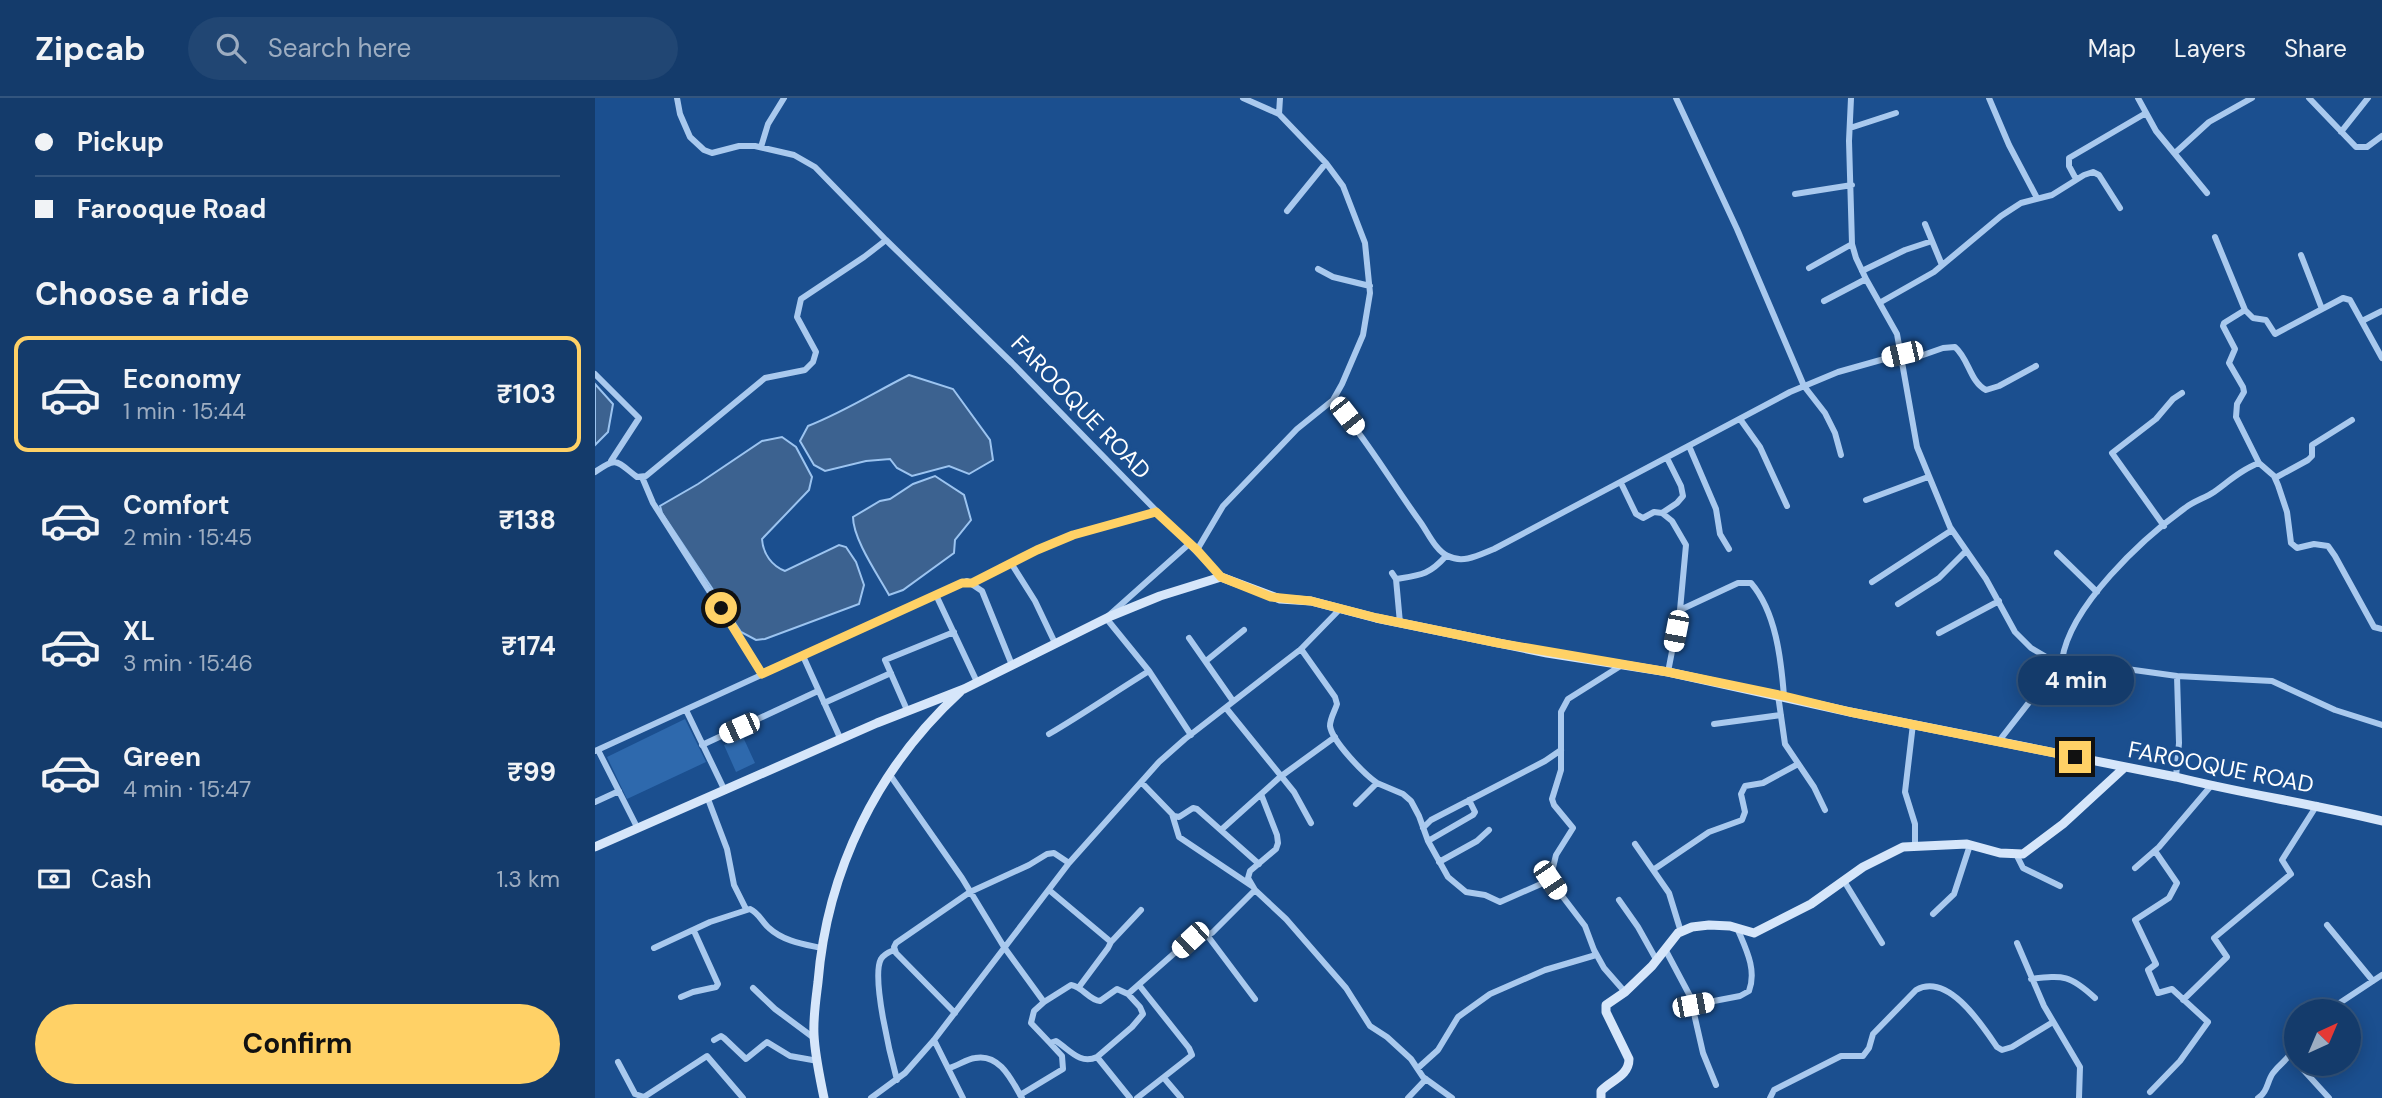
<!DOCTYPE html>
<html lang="en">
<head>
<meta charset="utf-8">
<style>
  :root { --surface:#143b6b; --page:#214673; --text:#f1f3f6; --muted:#9dadc1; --line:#33557e; --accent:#ffd166 }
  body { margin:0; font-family:"DM Sans",sans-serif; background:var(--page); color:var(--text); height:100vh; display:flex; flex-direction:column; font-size:26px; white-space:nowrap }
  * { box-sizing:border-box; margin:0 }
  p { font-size:23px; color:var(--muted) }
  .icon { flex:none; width:38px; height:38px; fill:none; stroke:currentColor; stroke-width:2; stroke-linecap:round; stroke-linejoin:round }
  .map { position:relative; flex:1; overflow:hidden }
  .panel { display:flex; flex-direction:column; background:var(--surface); width:595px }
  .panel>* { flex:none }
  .banner { display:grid; align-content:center; height:154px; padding:0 35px; background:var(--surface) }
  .needle { width:46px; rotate:44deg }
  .tools { position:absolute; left:1689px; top:901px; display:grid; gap:14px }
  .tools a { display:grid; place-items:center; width:77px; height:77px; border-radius:50%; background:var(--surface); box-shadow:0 4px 18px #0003,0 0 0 2px var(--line); font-size:35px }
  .end { position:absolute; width:32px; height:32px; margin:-16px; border:9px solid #ffd166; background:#111; box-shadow:0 0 0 4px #111 }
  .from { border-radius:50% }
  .bubble { position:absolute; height:49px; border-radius:24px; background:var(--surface); box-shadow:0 4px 18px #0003,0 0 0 2px var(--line); font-size:23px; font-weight:700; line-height:49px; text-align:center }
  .car { position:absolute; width:21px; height:42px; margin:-21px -10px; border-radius:9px; box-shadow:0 0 5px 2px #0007; background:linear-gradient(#fff 24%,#345 0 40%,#fff 0 76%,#345 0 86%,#fff 0) }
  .banner b { display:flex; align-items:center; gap:24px; height:66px; font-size:26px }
  .banner b+b { border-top:2px solid var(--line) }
  .banner i { width:18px; height:18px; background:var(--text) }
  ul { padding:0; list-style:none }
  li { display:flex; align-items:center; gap:21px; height:116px; margin:0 14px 10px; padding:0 21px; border:4px solid transparent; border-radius:14px }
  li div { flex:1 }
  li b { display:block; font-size:26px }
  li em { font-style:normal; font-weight:700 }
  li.on { border-color:var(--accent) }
  li>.icon { width:63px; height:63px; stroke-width:1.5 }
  h2 { padding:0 35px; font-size:32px; line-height:84px }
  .pay { display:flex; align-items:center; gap:18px; height:77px; padding:0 35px; font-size:26px }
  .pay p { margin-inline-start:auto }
  .cta { display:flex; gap:14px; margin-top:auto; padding:14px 35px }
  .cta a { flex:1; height:80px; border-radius:42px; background:var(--accent); color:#111; font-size:28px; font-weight:700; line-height:80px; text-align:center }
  header { display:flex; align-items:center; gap:42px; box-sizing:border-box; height:98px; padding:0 35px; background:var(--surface); border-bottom:2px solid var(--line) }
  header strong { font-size:33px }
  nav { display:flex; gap:38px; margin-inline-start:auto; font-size:24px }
  .search { width:490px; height:63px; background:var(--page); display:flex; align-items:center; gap:18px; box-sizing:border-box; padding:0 24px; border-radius:38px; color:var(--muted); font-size:26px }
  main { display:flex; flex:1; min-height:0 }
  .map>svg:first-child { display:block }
</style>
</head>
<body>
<header>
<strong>Zipcab</strong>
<div class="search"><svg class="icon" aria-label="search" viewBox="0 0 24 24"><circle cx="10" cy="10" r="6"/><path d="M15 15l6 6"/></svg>Search here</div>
<nav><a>Map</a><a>Layers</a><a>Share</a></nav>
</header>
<main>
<section class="panel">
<div class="banner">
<b><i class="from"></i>Pickup</b>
<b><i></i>Farooque Road</b>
</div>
<h2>Choose a ride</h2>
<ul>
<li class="on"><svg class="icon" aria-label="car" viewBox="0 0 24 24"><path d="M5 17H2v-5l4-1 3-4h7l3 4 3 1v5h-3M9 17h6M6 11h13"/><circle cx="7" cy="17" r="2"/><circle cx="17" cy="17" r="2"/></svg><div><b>Economy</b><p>1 min · 15:44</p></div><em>₹103</em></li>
<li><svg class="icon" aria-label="car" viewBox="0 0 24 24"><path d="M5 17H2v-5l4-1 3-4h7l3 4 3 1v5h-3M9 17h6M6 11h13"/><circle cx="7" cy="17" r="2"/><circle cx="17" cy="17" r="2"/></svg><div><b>Comfort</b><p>2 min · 15:45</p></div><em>₹138</em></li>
<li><svg class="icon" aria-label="car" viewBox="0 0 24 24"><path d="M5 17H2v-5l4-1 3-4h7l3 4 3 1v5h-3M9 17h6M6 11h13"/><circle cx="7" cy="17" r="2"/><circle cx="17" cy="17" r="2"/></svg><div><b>XL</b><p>3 min · 15:46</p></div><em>₹174</em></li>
<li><svg class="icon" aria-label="car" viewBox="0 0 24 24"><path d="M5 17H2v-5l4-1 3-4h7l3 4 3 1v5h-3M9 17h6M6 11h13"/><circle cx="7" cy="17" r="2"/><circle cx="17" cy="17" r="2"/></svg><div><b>Green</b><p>4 min · 15:47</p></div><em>₹99</em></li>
</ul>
<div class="pay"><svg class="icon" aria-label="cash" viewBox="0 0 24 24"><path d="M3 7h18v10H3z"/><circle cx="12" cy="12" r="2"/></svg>Cash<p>1.3 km</p></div>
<div class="cta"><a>Confirm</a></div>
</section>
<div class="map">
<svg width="1787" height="1000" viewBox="0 0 1787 1000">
  <rect width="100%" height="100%" fill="#1b4f8f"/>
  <!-- green -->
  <path fill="#2e69ad" d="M90 621 111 664 32 701 12 659Z
    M148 639 160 665 141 674 129 647Z"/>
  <!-- water -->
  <path fill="#3c6290" stroke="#9cc4f0" stroke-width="2" d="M314 277 358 291 395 342 398 362 374 376 354 368 317 378 302 370 295 361 271 363 230 373 219 367 205 343 213 328C249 314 280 294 314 277Z
    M0 286 18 306 13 334 0 347Z
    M187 339 201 349 217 379 214 392 167 441C168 456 177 468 190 473L244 447 251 449 261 464 269 487 264 506 170 541 161 542 146 534 67 415 65 408 103 386 167 343Z
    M340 378 369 397 376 422 360 442 359 455 308 492 294 497C283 477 258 441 258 419L285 403 295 401 318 386Z"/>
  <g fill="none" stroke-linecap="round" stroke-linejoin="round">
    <!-- street -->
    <path stroke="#a9c9ee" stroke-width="6" d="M82 0 85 16 95 39 109 52 117 55 144 48H160L199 57 220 69 291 142 417 265 626 479
      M1081 0 1142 131 1209 288 1230 315 1240 335 1246 357
      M1256 0 1254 43 1257 146 1261 160 1271 181 1302 236 1322 349 1355 429 1391 481 1420 534 1436 550 1453 560 1582 578 1584 645 1581 679
      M1394 0 1414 47 1442 100
      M1543 0 1561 33 1612 95
      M1714 0 1761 49H1772L1787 38
      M684 16 685 0
      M1255 30 1301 15
      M1746 34 1773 0
      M166 49 173 26 189 0
      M1580 55 1614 24 1657 0
      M1481 81 1474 68V60L1551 15
      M1200 96 1257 87
      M692 113 731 65
      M1330 126 1347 167
      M1620 139 1650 212 1629 225 1628 228 1640 251 1634 265 1648 289 1649 294 1642 306 1641 319 1664 365 1679 378 1683 387 1692 414 1696 445 1702 450 1719 446 1733 448 1740 458 1779 529 1787 531
      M1706 157 1727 211
      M1214 170 1257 146
      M723 171 738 179 775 188
      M1267 173 1310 152 1337 143
      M1229 203 1271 181
      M1286 204 1339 174 1406 118 1426 105 1457 97 1489 77 1498 74 1504 77 1525 110
      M1650 212 1658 220 1671 222 1680 236 1748 200 1755 202 1787 260
      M1767 223 1787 213
      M1308 264 1348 250 1360 249C1374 261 1375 284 1391 292L1404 288 1441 268
      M0 276 44 320 16 363
      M738 302C771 340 796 384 826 425 833 435 841 453 853 458 868 466 884 457 899 451L1195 294 1243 274 1307 256
      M1145 321 1165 349 1192 408
      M1094 348 1121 411 1125 436 1134 451
      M0 374C23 358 21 363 42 379L51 378 170 280 210 272 218 264 221 254 202 219 206 201 269 159 291 142
      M47 379 58 405 167 576
      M1680 380 1713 362 1717 358V347L1757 322
      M1026 385 1041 416 1048 420 1059 414 1067 415 1077 423 1091 447 1085 512 1073 574
      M1271 402 1333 379
      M1067 415 1082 405 1088 398 1086 388 1072 360
      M1569 428 1517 355 1561 321 1578 301 1587 295
      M594 446 511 520 554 573 596 637
      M602 452 628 408 702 331 738 302 747 286 768 237 775 195 770 145 748 88 731 65 684 16 648 0
      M1462 455 1502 494
      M416 465 440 503 460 545
      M797 475 801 481 805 525
      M801 481C826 477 834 477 851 458
      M1277 484 1357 432
      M377 485 442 451 478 437 561 414
      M341 497 382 584
      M1303 506 1344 480 1370 454
      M1085 512 1143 485H1156C1181 514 1186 561 1189 598
      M1344 535 1404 503
      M594 540 638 603
      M706 551 740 599 742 606C740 613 735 620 735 628 737 643 769 676 782 685L761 706
      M208 558 246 642
      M611 563 649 532
      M1027 567 973 601 966 614V672L957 701 959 707 978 730 961 757 955 782 990 828 999 852 1009 870 1030 894
      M1582 578 1677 583 1740 612 1787 627
      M1183 597 1190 646 1219 689 1230 712
      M229 605 296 575
      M631 610 699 694 716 725
      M91 612 130 693
      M312 612 290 562 359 534
      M1119 626 1186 617
      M1318 626 1310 694 1320 726V747
      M454 636C488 616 520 594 554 573
      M1404 643 1467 562C1475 508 1547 441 1590 410 1599 403 1610 400 1619 394 1633 384 1647 371 1664 365
      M107 647 223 593
      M3 652 43 731
      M0 653 372 483 387 493 417 567
      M295 677 367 780 409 849 449 904 476 887C488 889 494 902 505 903L522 891 533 896 600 837 617 835 660 792
      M547 685 579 718 584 719 598 710 602 711 664 766
      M782 685 808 696 816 703 824 718 833 743 853 779 871 794 890 797 905 804 955 782
      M666 696 682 737 683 745 681 751 655 773 653 780 660 792 691 821 751 890 775 928 792 939 816 961 828 979 857 1000
      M113 701 132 751 139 787 151 811
      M0 704 24 693
      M577 716 584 739 657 788
      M828 730 836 722 950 663 966 652
      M626 732 685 679 740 639
      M833 743 878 717 880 714 874 702
      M1040 746 1074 795 1086 834
      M1421 756 1428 770 1465 788
      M844 764 882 743 894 732
      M1540 770 1564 749 1615 689
      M1058 772 1114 734 1147 722 1150 714 1146 696 1150 688 1168 685 1203 666
      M1249 783 1287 845
      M454 792 516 844 513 850 484 889
      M1024 802 1043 829 1062 863
      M1338 816 1359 796 1375 747
      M1732 827 1778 883
      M612 837 660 901
      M516 844 546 812
      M1422 845 1449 908 1485 969 1484 1000
      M59 850 115 824 155 811C164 815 167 824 174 830 188 843 208 846 226 850
      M1070 851 1095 898 1108 955 1121 987
      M299 852C294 854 289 856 286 861 276 879 296 960 302 982
      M1436 881C1469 877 1475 877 1500 900
      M158 890 180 911 219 940
      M86 899 98 894 121 889 123 886 99 833
      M1588 902 1632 859 1619 840 1696 776 1687 762 1722 707
      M449 904 439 913 436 925 455 945 461 943C475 952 485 967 502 959L535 1000
      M1098 907 1145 898 1154 893C1162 872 1151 851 1143 832
      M1731 914 1787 877
      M360 915 301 855 299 849 301 845 375 794 434 767 452 756 459 755 474 765
      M119 942 126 938 129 940 151 961 172 944 195 958 223 963
      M339 942 368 1000
      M502 959 537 929 548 916 545 909 533 896
      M23 964 40 996 49 999 112 958 148 1000
      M1703 966 1734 1000
      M354 970C363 968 371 961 380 960 405 955 417 983 427 1000
      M823 970 843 952 863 919 895 896 950 872 1001 857
      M569 980 586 1000
      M1555 994 1585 963 1613 924 1577 891 1563 895 1553 872 1561 866 1540 822 1574 800 1582 785 1560 753
      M425 997 468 971 467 958 455 945
      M276 1000 310 975 339 942 474 765 564 664 590 641 706 551 745 511
      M542 1000 597 957 594 950 544 887
      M813 1000 831 981
      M1175 1000 1179 992 1246 958H1268L1274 950 1278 936 1321 892C1353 874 1387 927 1402 949L1407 952 1417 949 1458 924
      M1663 1000C1673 994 1672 983 1678 975 1687 963 1693 963 1701 947"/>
    <!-- secondary -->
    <path stroke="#d6e6fa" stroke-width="9" d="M0 749 282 625 369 591 516 518 565 498 626 479 685 501 716 503 781 520 952 555 1073 574 1255 614 1581 679C1649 696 1719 706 1787 723
      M229 1000C225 980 220 958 219 937 218 919 221 901 223 884 232 773 282 670 365 594
      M1006 1000V993C1016 982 1034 978 1034 961L1011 914V907L1030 894 1057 868 1083 835 1097 829 1114 827 1135 828 1159 835 1216 806 1268 769 1308 749 1372 746 1405 755 1428 756 1468 726 1530 669"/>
  </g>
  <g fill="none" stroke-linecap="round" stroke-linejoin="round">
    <!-- route -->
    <path stroke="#ffd166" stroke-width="9" d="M126 510 167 576 367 485H377L442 452 478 437 561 414 602 452 626 479 676 499 716 503 782 520 903 545 1073 574 1189 598 1255 614 1480 659"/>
  </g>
  <g text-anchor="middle" stroke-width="7" stroke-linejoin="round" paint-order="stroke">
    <!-- street labels -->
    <g font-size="23" fill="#fff" stroke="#1b4f8f">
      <text transform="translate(486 309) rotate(46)" y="8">FAROOQUE ROAD</text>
      <text transform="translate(1626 669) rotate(11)" y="8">FAROOQUE ROAD</text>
    </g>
  </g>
</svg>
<div class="tools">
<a><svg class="needle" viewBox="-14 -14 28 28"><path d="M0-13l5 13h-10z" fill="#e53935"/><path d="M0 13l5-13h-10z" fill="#9dadc1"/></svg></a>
</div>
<i class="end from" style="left:126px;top:510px"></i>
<i class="end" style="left:1480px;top:659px"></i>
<div class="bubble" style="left:1423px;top:558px;width:116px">4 min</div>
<i class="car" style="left:1307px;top:256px;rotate:257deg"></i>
<i class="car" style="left:752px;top:318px;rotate:142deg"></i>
<i class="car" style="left:1081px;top:533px;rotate:191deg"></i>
<i class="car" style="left:144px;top:630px;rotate:246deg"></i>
<i class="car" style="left:955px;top:782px;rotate:146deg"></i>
<i class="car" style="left:595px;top:842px;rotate:227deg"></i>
<i class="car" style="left:1098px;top:907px;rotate:79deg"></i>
</div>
</main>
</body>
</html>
